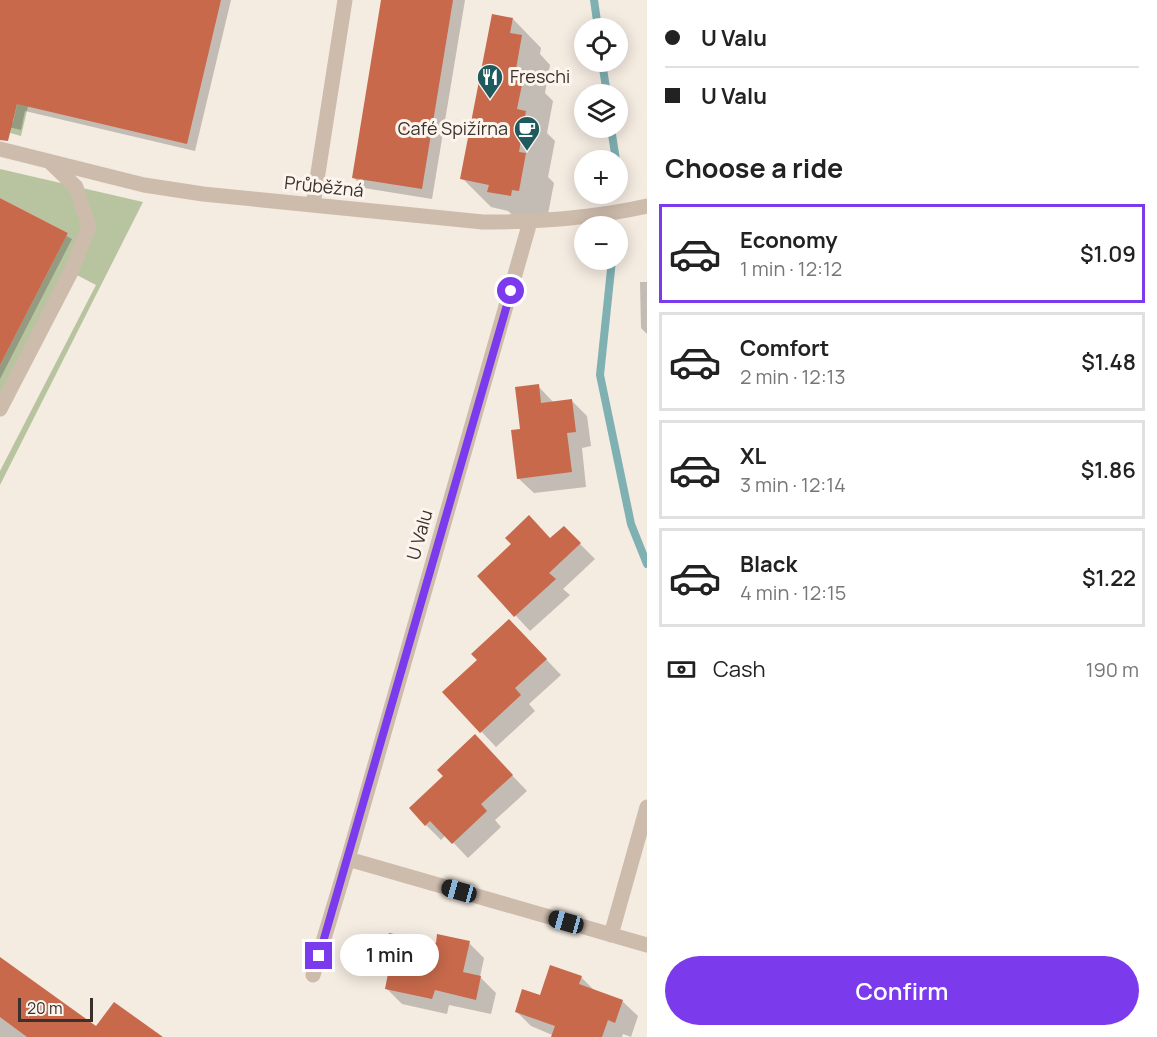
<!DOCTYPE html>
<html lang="en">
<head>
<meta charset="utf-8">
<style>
  :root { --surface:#fff; --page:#f2f2f2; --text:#222; --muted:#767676; --line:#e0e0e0; --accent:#7c3aed }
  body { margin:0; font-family:Manrope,sans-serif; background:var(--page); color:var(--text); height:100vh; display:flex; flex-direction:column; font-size:22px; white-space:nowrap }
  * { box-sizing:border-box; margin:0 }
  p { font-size:20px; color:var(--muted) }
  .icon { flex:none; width:33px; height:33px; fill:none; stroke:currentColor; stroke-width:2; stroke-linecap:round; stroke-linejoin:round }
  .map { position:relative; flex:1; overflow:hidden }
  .details { display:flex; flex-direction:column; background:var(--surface); width:510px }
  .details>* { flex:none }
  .guide { display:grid; align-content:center; height:132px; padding:0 18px; background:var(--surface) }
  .buttons { position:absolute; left:574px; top:18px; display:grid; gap:12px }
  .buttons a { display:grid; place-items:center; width:54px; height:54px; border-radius:50%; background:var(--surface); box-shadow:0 3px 15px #0003; font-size:30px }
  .scale { position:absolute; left:18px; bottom:15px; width:75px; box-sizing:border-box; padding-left:6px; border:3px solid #3b302b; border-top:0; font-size:16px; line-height:21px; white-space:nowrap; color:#3b302b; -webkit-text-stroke:4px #fbf5ee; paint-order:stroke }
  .end { position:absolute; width:27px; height:27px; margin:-14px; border:8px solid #7c3aed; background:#fff; box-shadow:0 0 0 3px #fff }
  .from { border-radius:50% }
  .bubble { position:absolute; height:42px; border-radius:21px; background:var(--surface); box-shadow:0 3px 15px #0003; font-size:20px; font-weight:600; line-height:42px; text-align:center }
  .car { position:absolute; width:18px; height:36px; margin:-18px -9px; border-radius:8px; box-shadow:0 0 4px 2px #0007; background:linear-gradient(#222 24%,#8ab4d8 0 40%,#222 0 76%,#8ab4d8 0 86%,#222 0) }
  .guide b { display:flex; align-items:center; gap:21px; height:57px; font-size:22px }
  .guide b+b { border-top:2px solid var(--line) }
  .guide i { width:15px; height:15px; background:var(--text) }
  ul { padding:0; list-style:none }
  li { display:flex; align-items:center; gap:18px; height:99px; margin:0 12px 9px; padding:0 6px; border:3px solid var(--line); border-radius:0px }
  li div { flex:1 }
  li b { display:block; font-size:22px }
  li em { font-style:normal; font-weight:600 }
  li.current { border-color:var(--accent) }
  li>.icon { width:54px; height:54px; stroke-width:1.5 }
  h2 { padding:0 18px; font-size:27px; line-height:72px }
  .pay { display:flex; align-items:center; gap:15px; height:66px; padding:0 18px; font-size:22px }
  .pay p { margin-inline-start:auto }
  .action { display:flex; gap:12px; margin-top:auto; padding:12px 18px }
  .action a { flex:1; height:69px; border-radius:36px; background:var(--accent); color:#fff; font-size:24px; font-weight:600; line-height:69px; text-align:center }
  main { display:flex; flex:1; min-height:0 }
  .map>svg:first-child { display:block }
</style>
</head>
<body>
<main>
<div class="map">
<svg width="647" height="1037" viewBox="0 0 647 1037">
  <rect width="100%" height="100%" fill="#f4ebe1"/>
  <!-- green -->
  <path fill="#b8c4a0" d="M53 0 21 136 0 130 13 122 22 83Z
    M0 169 143 202 0 485V471L96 285 71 272 0 409V365L68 233 0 198Z"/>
  <!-- shadow -->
  <path fill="#0003" d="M0 0H231L195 151 25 111 21 130 0 125Z
    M383 0H465L432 199 364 188 353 177Z
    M513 19 541 48 540 54 550 65 545 93 553 101 547 133 555 141 548 177 554 183 547 219 518 220 508 211 491 207 462 178Z
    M0 199 72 239 0 379Z
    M640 282H647V334L641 328Z
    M538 386 554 403 572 401 587 416 591 446 582 448 586 487 534 493 518 478 522 431Z
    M551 540 579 543 595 559 563 589 570 595 530 631 479 576Z
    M524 636 561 675 529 704 535 711 496 747 444 692 479 660Z
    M490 752 527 791 495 820 501 827 468 858 446 835 441 840 426 825Z
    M469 943 484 958 480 977 496 993 491 1014 449 1005 447 1014 402 1004 386 988 392 962 386 956Z
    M0 958 97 1028 160 1037H0Z
    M581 977 596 992 622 1001 638 1016 631 1037 623 1034 622 1037H557L531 1026 516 1011Z"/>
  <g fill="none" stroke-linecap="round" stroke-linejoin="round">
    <!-- stream -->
    <path stroke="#7fb0b2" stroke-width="8" d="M594 0 598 28
      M602 62 607 94
      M611 128 616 160
      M618 176 620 188
      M612 260 600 375 631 524 647 564"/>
  </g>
  <!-- building -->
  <path fill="#c8694b" d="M0 0H221L187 144 17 104 8 141 0 140Z
    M381 0H453L422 189 352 178Z
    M492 14 513 18 510 33 522 35 516 69 525 70 517 109 526 111 519 152 526 153 519 191 512 190 511 196 487 192 489 185 460 179Z
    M0 198 68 233 0 365Z
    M539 384 541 403 572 399 576 432 567 433 572 472 517 479 511 430 520 429 515 387Z
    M529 515 550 538 564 526 581 543 549 573 556 579 514 617 477 576 511 544 505 538Z
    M509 619 547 659 515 688 521 695 480 733 442 692 477 660 471 654Z
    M475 734 513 775 481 804 487 811 452 844 430 821 425 826 409 808 443 776 437 770Z
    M389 933 436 943 437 934 470 941 463 972 481 976 476 1000 435 990 432 999 385 989 391 958 384 957Z
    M0 957 96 1026 114 1002 163 1037H27L0 1017Z
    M550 965 582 976 579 984 623 1000 615 1023 608 1020 602 1037H551L555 1026 515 1012 522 989 540 995Z"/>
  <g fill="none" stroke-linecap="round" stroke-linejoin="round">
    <!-- minor -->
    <path stroke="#cdbbac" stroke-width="15" d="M0 149 144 185 203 194 483 222C539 222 593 218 647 206
      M313 205 345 0
      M530 222 348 859 647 945
      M0 409 71 272 89 226 76 187 51 163
      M611 935 647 807
      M313 975 348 859"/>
  </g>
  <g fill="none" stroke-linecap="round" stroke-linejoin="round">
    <!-- route -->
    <path stroke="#7c3aed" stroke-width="8" d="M319 956 511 291"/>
  </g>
  <!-- icons -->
  <defs>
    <g id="restaurant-pin" transform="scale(1.35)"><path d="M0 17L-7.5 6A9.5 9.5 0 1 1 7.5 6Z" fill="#1f5a5e" stroke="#fbf5ee"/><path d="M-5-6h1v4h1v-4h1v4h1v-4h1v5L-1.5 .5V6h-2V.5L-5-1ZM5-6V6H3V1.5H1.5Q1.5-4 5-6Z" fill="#fff"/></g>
    <g id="cafe-pin" transform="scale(1.35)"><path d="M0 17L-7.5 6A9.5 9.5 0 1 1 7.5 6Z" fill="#1f5a5e" stroke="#fbf5ee"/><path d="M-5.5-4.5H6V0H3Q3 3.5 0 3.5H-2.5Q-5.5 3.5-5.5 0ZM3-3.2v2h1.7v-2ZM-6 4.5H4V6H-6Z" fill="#fff"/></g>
  </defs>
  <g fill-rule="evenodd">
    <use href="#restaurant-pin" x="490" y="77"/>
    <use href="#cafe-pin" x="527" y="129"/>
  </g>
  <g text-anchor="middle" stroke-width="6" stroke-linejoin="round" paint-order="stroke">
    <!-- poi labels -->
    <g font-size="18" fill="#3b302b" stroke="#fbf5ee" text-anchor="start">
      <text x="510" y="83">Freschi</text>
      <text x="508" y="135" text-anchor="end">Café Spižírna</text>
    </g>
    <!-- street labels -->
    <g font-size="18" fill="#3b302b" stroke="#fbf5ee">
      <text transform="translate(324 187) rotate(6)" y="6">Průběžná</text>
      <text transform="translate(420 535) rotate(-74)" y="6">U Valu</text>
    </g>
  </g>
</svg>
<div class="buttons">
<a><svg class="icon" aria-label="locate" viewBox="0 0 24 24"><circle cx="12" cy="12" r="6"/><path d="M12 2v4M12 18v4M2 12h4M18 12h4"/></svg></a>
<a><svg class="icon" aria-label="layers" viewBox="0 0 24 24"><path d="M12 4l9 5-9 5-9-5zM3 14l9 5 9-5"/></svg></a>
<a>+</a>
<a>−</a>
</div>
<div class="scale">20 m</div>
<i class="end from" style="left:511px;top:291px"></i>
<i class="end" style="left:319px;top:956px"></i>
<div class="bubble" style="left:340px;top:934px;width:99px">1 min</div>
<i class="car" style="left:459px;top:891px;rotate:286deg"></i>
<i class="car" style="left:566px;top:922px;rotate:286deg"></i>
</div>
<section class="details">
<div class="guide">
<b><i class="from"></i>U Valu</b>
<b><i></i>U Valu</b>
</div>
<h2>Choose a ride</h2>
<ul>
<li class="current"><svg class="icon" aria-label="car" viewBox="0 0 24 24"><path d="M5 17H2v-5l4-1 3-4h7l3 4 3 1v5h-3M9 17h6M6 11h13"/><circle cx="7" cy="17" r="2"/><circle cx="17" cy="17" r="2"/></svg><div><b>Economy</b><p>1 min · 12:12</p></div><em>$1.09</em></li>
<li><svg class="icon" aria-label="car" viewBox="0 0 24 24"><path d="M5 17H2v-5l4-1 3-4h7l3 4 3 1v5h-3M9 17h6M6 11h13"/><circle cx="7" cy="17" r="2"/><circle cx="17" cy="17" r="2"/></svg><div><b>Comfort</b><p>2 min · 12:13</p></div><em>$1.48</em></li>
<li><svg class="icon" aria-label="car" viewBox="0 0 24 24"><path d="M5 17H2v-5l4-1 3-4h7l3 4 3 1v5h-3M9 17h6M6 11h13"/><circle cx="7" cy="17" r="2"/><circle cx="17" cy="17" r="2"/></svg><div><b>XL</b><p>3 min · 12:14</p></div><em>$1.86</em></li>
<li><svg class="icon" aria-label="car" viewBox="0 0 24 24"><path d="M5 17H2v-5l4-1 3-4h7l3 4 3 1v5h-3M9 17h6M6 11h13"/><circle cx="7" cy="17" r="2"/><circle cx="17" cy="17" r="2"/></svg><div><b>Black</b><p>4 min · 12:15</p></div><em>$1.22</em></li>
</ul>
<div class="pay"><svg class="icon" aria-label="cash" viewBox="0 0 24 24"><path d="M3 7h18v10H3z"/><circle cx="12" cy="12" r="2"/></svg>Cash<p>190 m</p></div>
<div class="action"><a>Confirm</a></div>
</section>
</main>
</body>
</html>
